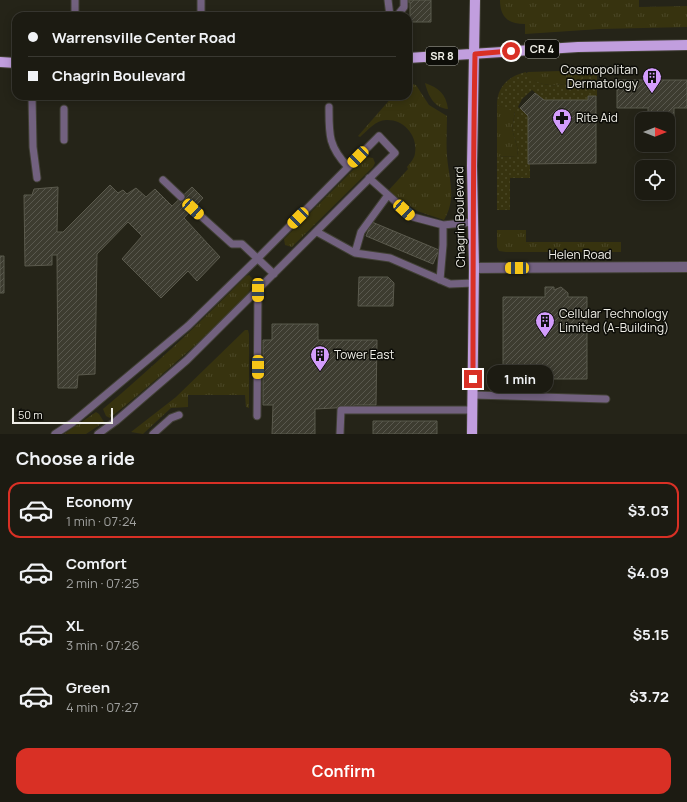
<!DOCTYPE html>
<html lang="en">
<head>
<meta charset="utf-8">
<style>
  :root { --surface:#1c1b12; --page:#292820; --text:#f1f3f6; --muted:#a0a19f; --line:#3a3932; --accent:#d93025 }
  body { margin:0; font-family:Manrope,sans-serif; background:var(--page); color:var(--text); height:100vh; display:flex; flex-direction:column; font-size:15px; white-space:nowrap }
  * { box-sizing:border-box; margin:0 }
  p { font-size:13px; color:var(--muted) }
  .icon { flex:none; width:22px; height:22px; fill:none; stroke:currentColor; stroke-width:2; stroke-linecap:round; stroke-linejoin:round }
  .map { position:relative; height:434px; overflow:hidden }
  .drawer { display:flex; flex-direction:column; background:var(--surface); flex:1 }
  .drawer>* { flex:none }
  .guide { position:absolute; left:12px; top:12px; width:400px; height:88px; border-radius:12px; box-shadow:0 2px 10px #0003,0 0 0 1px var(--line); display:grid; align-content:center; height:88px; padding:0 16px; background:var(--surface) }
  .needle { width:26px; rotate:90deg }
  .controls { position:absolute; left:635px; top:112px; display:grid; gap:8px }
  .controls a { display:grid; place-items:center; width:40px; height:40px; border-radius:8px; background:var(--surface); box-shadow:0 2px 10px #0003,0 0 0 1px var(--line); font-size:20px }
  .scale { position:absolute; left:12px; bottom:10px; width:101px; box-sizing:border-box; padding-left:4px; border:2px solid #f0efe8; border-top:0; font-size:11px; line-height:14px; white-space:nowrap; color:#f0efe8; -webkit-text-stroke:3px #0d0d08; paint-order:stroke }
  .end { position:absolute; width:18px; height:18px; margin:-9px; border:5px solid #d93025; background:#fff; box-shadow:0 0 0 2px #fff }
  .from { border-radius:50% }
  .bubble { position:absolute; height:28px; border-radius:12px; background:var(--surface); box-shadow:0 2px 10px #0003,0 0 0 1px var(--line); font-size:13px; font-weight:700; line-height:28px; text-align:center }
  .car { position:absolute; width:12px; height:24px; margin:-12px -6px; border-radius:5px; box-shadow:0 0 3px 1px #0007; background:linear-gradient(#f5c518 24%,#345 0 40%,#f5c518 0 76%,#345 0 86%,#f5c518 0) }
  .guide b { display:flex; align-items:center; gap:14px; height:38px; font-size:15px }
  .guide b+b { border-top:1px solid var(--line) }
  .guide i { width:10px; height:10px; background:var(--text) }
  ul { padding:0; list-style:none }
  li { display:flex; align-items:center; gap:12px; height:56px; margin:0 8px 6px; padding:0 8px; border:2px solid transparent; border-radius:12px }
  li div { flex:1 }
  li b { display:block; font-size:15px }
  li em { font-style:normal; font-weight:700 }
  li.selected { border-color:var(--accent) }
  li>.icon { width:36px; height:36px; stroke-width:1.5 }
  h2 { padding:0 16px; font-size:18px; line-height:48px }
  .action { display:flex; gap:8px; margin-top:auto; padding:8px 16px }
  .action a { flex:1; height:46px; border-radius:12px; background:var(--accent); color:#fff; font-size:16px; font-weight:700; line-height:46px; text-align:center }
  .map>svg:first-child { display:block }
</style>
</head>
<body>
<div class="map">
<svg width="687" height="434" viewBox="0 0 687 434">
  <defs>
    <pattern id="grass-tufts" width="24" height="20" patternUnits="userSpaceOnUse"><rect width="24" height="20" fill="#37330f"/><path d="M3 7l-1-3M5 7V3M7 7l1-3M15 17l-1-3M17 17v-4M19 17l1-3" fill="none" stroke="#4a4726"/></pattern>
    <pattern id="garden-dots" width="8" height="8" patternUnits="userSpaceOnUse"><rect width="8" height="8" fill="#37330f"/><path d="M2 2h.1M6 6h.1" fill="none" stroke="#4a4726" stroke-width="1.8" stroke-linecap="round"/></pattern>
    <pattern id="building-hatch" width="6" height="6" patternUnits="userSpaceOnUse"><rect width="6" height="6" fill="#3d3c30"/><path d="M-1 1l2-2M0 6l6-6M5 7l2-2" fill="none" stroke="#59584e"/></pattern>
  </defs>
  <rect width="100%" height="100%" fill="#252418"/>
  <!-- grass -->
  <path fill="url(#grass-tufts)" d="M500 0H639V7L687 6V27L600 29 525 34V24C508 24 500 17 500 0Z
    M593 70C574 85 545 93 525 74L528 72Z
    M408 83 416 85 429 105 447 116C447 129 446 143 447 156 449 180 457 198 444 220L417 211 388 191 408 169 407 167C410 163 415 158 415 153 418 136 404 119 386 120 376 120 368 130 360 137L358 136 393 96H408Z
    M425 83C439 88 446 94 448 109 434 108 428 95 425 83Z
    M497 105 515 111 512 129 518 150 517 156 497 157Z
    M366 157 373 158 375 163 373 167 292 247 285 245 284 239Z
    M497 230H526V242H621V252H506L499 251 497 247Z
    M249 275 255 281C254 298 131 402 110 418L106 416 103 409C153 367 200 323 246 276Z
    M245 330H248L249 334V408L246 407 245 395H188V407L171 408 143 434 131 432 176 397Z
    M96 412 99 414 104 422 86 434H64Z"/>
  <!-- garden -->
  <path fill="url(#garden-dots)" d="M593 70H597V96H588V100H544L532 90 522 99 518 107 528 116V164H530V178H510V210H497V157L517 156 518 150 512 129 515 112 497 105C497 87 508 76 526 72V74C545 93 574 85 593 70Z"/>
  <!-- building -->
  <path fill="url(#building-hatch)" stroke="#5b5a4d" d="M407 0H431V22H410V2H407Z
    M617 80H687V108H674V121H668V119H648V108H617Z
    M535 93 544 100H588V96H596V163L528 164V116L520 108Z
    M110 185 118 193 123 190 127 194 136 188 146 197 155 189 172 206 192 187 203 198 184 218 220 257 197 281 188 271 161 298 122 259 142 236 128 222 97 254 95 374 78 375 77 388H58L57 255H52V265L25 266 24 195H32L34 189 58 187 57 232H63Z
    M372 222 439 250 433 264 366 236Z
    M0 256H4V293H0Z
    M359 277H388L394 283 393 306H358Z
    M545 287H554V290L561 287 568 293V297H587V379H503V297H545Z
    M272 324H318V340H377L376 405H354L353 407 315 409V434H272L273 405H263V340H272Z
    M373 421H437V434H373Z"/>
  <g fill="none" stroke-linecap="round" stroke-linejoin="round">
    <!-- lane casing -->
    <g stroke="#414035" stroke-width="9">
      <path id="lane" d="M75 0V16
        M388 0 390 16
        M201 16V0
        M397 16 404 7V0
        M32 96 33 147 37 178
        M329 107C329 134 328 146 348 167
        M64 140V109
        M369 178 413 217 443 225
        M163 180 181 197
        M193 209 232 244H242L274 274
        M317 232 355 253 390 258 450 284 474 283
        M355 253 361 232 388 195
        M440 280 443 245V225L474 222
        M473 395 606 399
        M257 416 258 290
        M55 434 72 423 188 326 258 258 379 136 395 153 187 360 116 421 98 434
        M153 434 171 418 179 415
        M340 434 341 410H472"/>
    </g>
    <!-- street casing -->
    <g stroke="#414035" stroke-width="12">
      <path id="street" d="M474 268 687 267"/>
    </g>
    <!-- primary casing -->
    <g stroke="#414035" stroke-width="12">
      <path id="primary" d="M408 58 578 47 687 45
        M0 62 16 63
        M472 434 474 268 472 166 475 0"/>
    </g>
    <!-- lane -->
    <use href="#lane" stroke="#72617f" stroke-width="7"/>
    <!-- street -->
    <use href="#street" stroke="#72617f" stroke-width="10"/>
    <!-- primary -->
    <use href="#primary" stroke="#c19ede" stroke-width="10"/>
  </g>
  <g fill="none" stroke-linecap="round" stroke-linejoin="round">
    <!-- route -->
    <path stroke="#d93025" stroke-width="5" d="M473 379C473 270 473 162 475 54L511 51"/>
  </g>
  <!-- icons -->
  <defs>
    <g id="building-pin" transform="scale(1)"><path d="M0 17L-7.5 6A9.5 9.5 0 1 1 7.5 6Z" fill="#d39cfc" stroke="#0d0d08"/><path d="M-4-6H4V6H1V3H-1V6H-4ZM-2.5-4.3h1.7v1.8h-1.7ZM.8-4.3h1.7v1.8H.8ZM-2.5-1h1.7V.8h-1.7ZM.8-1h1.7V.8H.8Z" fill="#111"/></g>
    <g id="pharmacy-pin" transform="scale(1)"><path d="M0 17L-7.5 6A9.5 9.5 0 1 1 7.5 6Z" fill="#d39cfc" stroke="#0d0d08"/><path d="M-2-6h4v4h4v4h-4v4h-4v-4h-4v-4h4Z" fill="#111"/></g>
  </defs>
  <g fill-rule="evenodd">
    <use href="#building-pin" x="652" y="77"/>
    <use href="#pharmacy-pin" x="562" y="118"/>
    <use href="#building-pin" x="545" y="321"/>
    <use href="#building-pin" x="320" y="355"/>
  </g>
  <g text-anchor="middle" stroke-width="3" stroke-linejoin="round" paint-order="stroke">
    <!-- shield labels -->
    <g fill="#0d0d08" stroke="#acaba5" stroke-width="1">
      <rect x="525" y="40" width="34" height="18" rx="3"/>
      <rect x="426" y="47" width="32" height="18" rx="3"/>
    </g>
    <g font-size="11" font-weight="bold" fill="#f0efe8">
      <text x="542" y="53">CR 4</text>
      <text x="442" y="60">SR 8</text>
    </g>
    <!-- poi labels -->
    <g font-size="12" fill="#f0efe8" stroke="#0d0d08" text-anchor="start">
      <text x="638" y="74" text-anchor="end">Cosmopolitan<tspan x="638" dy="14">Dermatology</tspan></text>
      <text x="576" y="122">Rite Aid</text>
      <text x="559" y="318">Cellular Technology<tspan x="559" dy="14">Limited (A-Building)</tspan></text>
      <text x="334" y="359">Tower East</text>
    </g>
    <!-- street labels -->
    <g font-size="12" fill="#f0efe8" stroke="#0d0d08">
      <text transform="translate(460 217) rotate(-91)" y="4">Chagrin Boulevard</text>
      <text x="580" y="259">Helen Road</text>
    </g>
  </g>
</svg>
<div class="controls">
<a><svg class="needle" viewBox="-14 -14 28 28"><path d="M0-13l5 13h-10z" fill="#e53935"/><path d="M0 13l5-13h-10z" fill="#a0a19f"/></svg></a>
<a><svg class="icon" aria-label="locate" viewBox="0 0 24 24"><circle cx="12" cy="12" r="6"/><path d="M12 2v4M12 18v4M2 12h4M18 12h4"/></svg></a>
</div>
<div class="scale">50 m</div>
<i class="end from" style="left:511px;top:51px"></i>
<i class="end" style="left:473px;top:379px"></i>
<div class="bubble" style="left:487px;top:365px;width:66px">1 min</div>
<i class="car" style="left:358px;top:157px;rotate:225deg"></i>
<i class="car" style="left:193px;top:209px;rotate:132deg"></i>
<i class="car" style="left:404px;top:210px;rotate:132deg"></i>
<i class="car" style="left:298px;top:218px;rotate:225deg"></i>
<i class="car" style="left:517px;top:268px;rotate:270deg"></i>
<i class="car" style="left:258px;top:290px;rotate:180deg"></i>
<i class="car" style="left:258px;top:367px;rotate:180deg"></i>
<div class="guide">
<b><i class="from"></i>Warrensville Center Road</b>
<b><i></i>Chagrin Boulevard</b>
</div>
</div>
<section class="drawer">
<h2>Choose a ride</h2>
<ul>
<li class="selected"><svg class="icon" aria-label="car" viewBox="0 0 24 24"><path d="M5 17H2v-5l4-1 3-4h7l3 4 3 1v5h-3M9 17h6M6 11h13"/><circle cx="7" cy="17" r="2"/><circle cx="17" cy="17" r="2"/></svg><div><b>Economy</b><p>1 min · 07:24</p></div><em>$3.03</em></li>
<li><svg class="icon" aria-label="car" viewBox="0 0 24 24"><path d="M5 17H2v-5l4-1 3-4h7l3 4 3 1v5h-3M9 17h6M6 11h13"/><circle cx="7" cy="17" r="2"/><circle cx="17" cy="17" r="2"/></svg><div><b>Comfort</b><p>2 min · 07:25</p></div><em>$4.09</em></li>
<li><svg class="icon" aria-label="car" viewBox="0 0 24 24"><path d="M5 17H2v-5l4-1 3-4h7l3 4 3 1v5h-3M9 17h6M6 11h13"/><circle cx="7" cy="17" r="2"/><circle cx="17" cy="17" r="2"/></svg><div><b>XL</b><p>3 min · 07:26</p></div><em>$5.15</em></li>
<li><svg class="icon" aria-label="car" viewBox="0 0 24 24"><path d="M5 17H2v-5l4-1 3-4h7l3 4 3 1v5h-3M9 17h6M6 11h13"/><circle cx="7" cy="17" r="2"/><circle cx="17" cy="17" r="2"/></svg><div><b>Green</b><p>4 min · 07:27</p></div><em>$3.72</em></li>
</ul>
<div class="action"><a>Confirm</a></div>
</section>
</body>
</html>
